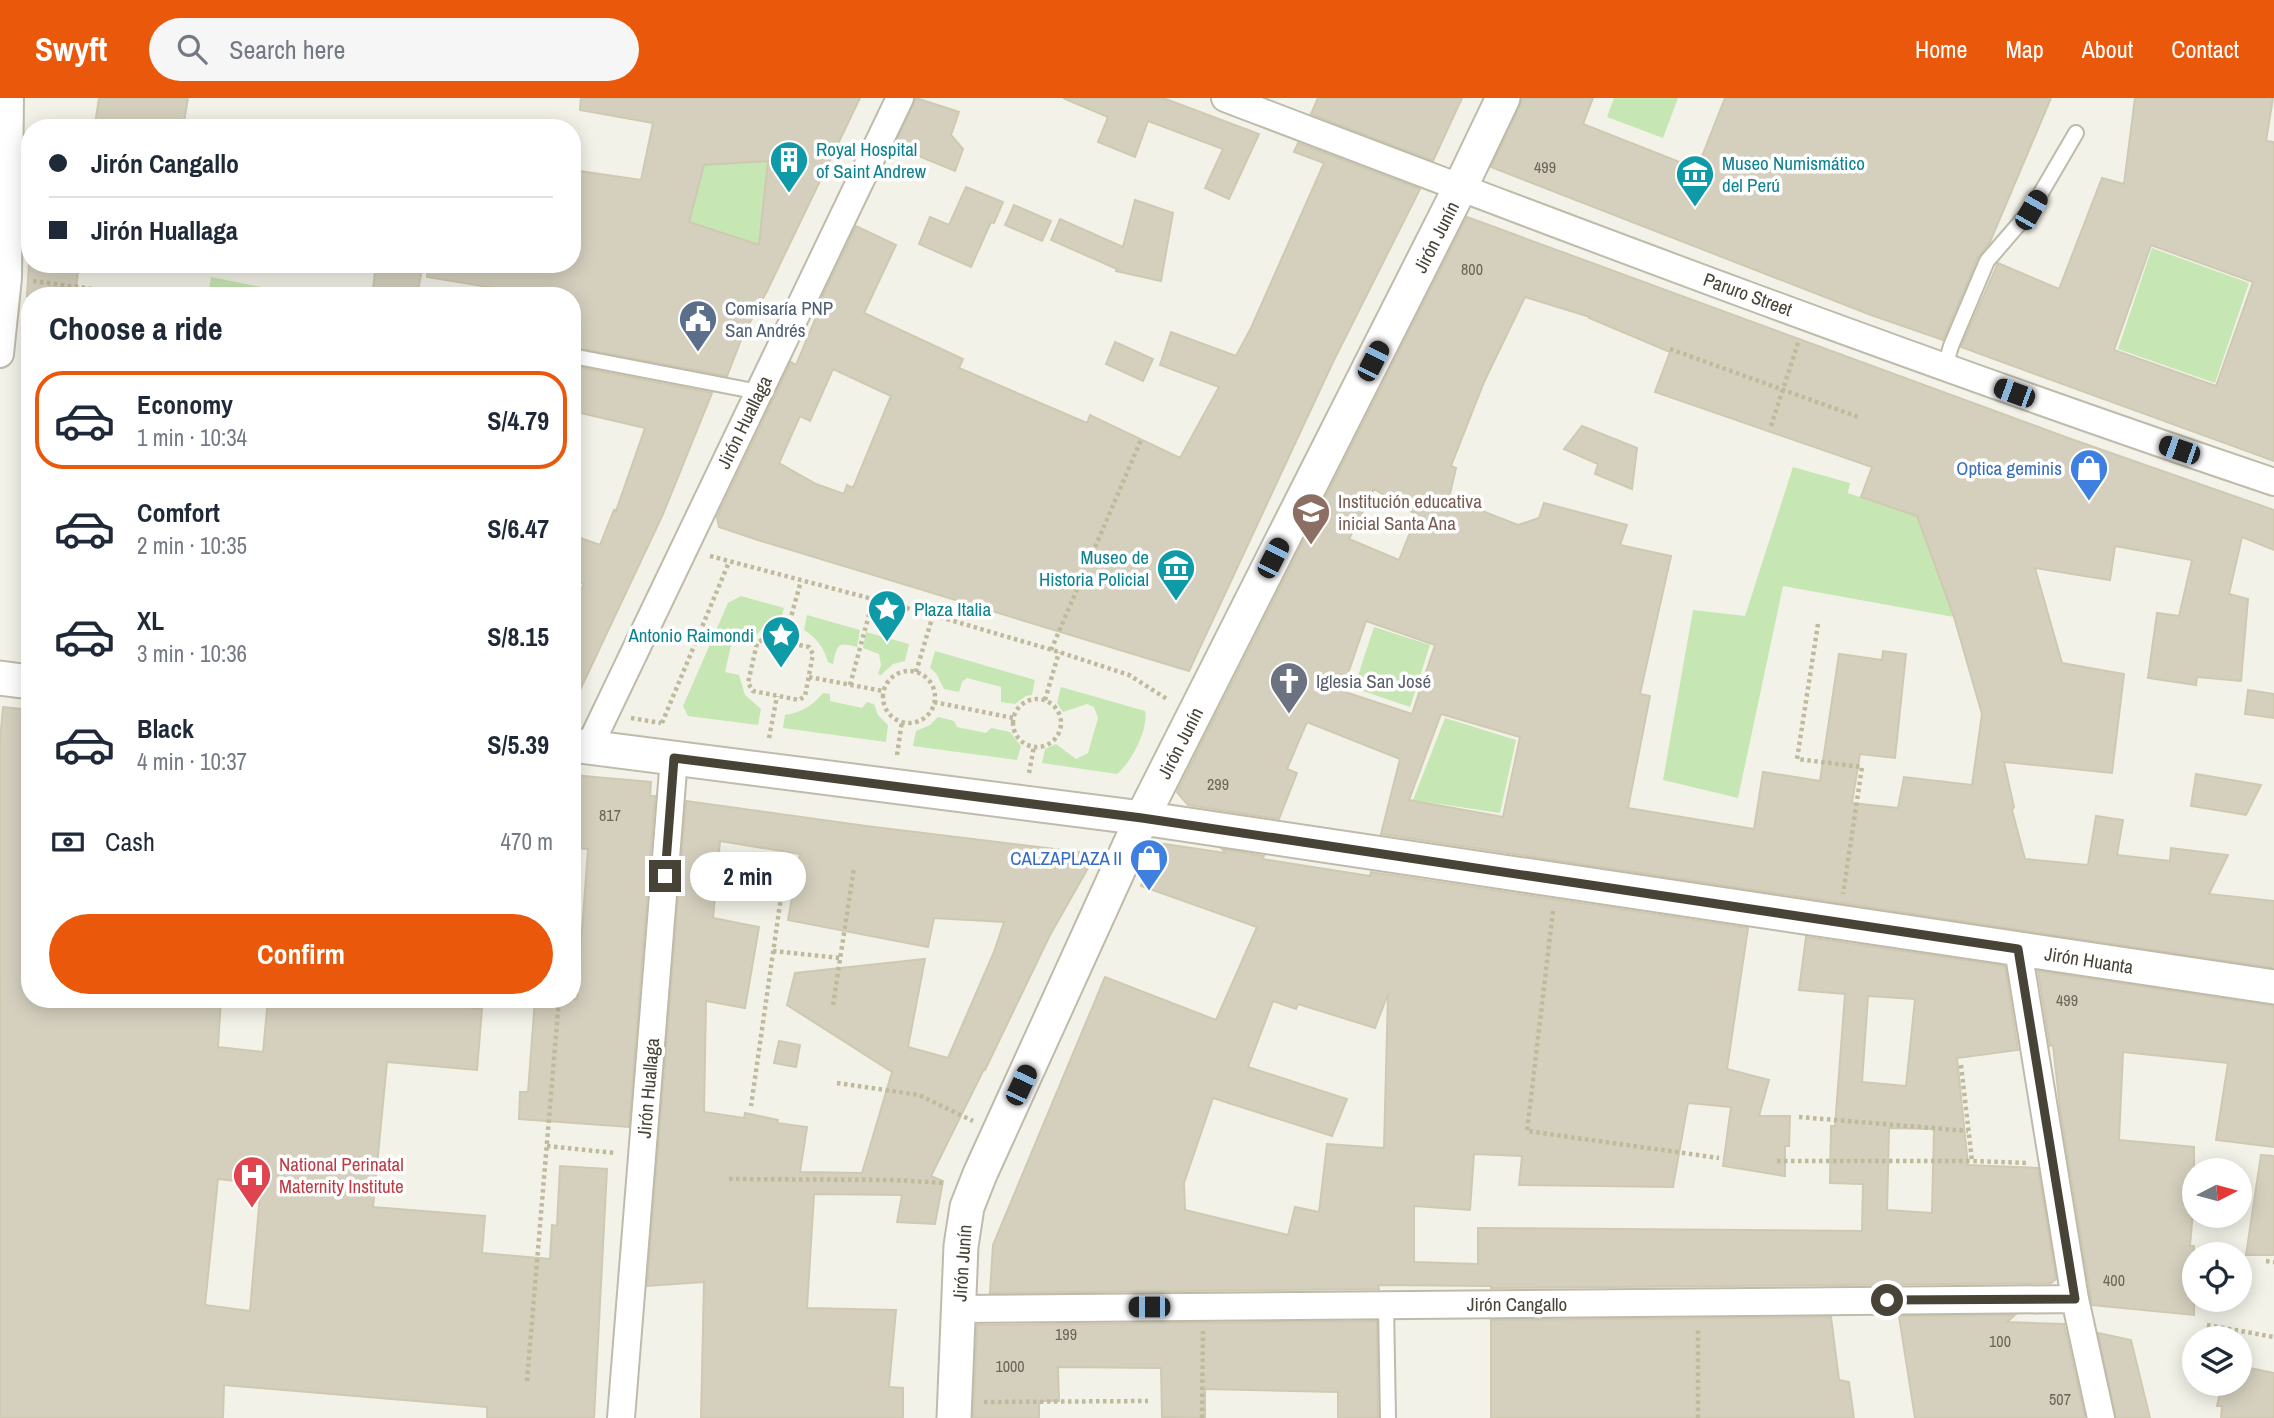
<!DOCTYPE html>
<html lang="en">
<head>
<meta charset="utf-8">
<style>
  :root { --surface:#fff; --page:#f6f6f7; --text:#1f2937; --muted:#747a83; --line:#e0e1e3; --accent:#ea580c }
  body { margin:0; font-family:"Archivo Narrow",sans-serif; background:var(--page); color:var(--text); height:100vh; display:flex; flex-direction:column; font-size:26px; white-space:nowrap }
  * { box-sizing:border-box; margin:0 }
  p { font-size:23px; color:var(--muted) }
  .icon { flex:none; width:38px; height:38px; fill:none; stroke:currentColor; stroke-width:2; stroke-linecap:round; stroke-linejoin:round }
  .map { position:relative; flex:1; overflow:hidden }
  .panel { position:absolute; left:21px; top:189px; width:560px; height:721px; display:flex; flex-direction:column; background:var(--surface); border-radius:28px; box-shadow:0 4px 18px #0003 }
  .panel>* { flex:none }
  .guide { position:absolute; left:21px; top:21px; width:560px; height:154px; border-radius:28px; box-shadow:0 4px 18px #0003; display:grid; align-content:center; height:154px; padding:0 28px; background:var(--surface) }
  .needle { width:46px; rotate:84deg }
  .buttons { position:absolute; left:2182px; top:1060px; display:grid; gap:14px }
  .buttons a { display:grid; place-items:center; width:70px; height:70px; border-radius:50%; background:var(--surface); box-shadow:0 4px 18px #0003; font-size:35px }
  .end { position:absolute; width:32px; height:32px; margin:-16px; border:9px solid #474337; background:#fff; box-shadow:0 0 0 4px #fff }
  .from { border-radius:50% }
  .bubble { position:absolute; height:49px; border-radius:24px; background:var(--surface); box-shadow:0 4px 18px #0003; font-size:23px; font-weight:700; line-height:49px; text-align:center }
  .car { position:absolute; width:21px; height:42px; margin:-21px -10px; border-radius:9px; box-shadow:0 0 5px 2px #0007; background:linear-gradient(#222 24%,#8ab4d8 0 40%,#222 0 76%,#8ab4d8 0 86%,#222 0) }
  .guide b { display:flex; align-items:center; gap:24px; height:66px; font-size:26px }
  .guide b+b { border-top:2px solid var(--line) }
  .guide i { width:18px; height:18px; background:var(--text) }
  ul { padding:0; list-style:none }
  li { display:flex; align-items:center; gap:21px; height:98px; margin:0 14px 10px; padding:0 14px; border:4px solid transparent; border-radius:28px }
  li div { flex:1 }
  li b { display:block; font-size:26px }
  li em { font-style:normal; font-weight:700 }
  li.on { border-color:var(--accent) }
  li>.icon { width:63px; height:63px; stroke-width:1.5 }
  h2 { padding:0 28px; font-size:32px; line-height:84px }
  .pay { display:flex; align-items:center; gap:18px; height:77px; padding:0 28px; font-size:26px }
  .pay p { margin-inline-start:auto }
  .action { display:flex; gap:14px; margin-top:auto; padding:14px 28px }
  .action a { flex:1; height:80px; border-radius:42px; background:var(--accent); color:#fff; font-size:28px; font-weight:700; line-height:80px; text-align:center }
  header { display:flex; align-items:center; gap:42px; box-sizing:border-box; height:98px; padding:0 35px; background:var(--accent); color:#fff }
  header strong { font-size:33px }
  nav { display:flex; gap:38px; margin-inline-start:auto; font-size:24px }
  .search { width:490px; height:63px; background:var(--page); display:flex; align-items:center; gap:18px; box-sizing:border-box; padding:0 24px; border-radius:38px; color:var(--muted); font-size:26px }
  .map>svg:first-child { display:block }
</style>
</head>
<body>
<header>
<strong>Swyft</strong>
<div class="search"><svg class="icon" aria-label="search" viewBox="0 0 24 24"><circle cx="10" cy="10" r="6"/><path d="M15 15l6 6"/></svg>Search here</div>
<nav><a>Home</a><a>Map</a><a>About</a><a>Contact</a></nav>
</header>
<div class="map">
<svg width="2274" height="1320" viewBox="0 0 2274 1320">
  <rect width="100%" height="100%" fill="#f3f2e8"/>
  <!-- green -->
  <path fill="#c6e6b3" d="M1614 0H1678L1663 40 1607 19Z
    M768 63 759 147 689 124 704 67Z
    M2152 150 2249 185 2215 285 2118 251Z
    M211 179 297 196V198H208Z
    M1793 369 1850 385 1848 395 1917 418 1954 519 1783 488 1738 700 1663 682 1693 512 1745 518Z
    M741 498 784 510 779 527 762 531 747 546 732 543 725 574 739 577 745 597 761 611 758 627 688 618 683 608 728 505Z
    M807 517 860 532 857 549C837 543 837 547 833 566L828 564C824 550 816 539 804 532Z
    M1374 529 1430 547 1410 609 1354 590Z
    M866 534 909 546 905 563 893 566 881 577 878 576 881 567 879 556 863 550Z
    M935 553 1035 582 1032 597 1026 598 1015 606 1001 604V589L967 580 962 584 959 594 944 591 936 575 930 570Z
    M1061 589 1145 613C1149 630 1131 665 1117 676L1042 665 1045 651 1056 646 1076 661 1088 655 1098 620 1094 609 1087 606 1063 614 1057 605Z
    M823 595 830 596V603L862 610 867 604 874 606 878 617 888 627 886 644 783 630 785 617C802 614 812 608 823 595Z
    M938 619 954 623 957 629 986 635 991 630 1010 634 1021 648 1017 662 913 648 916 633 930 627Z
    M1445 620 1516 642 1500 715 1413 702Z"/>
  <!-- building -->
  <path fill="#d5d0be" stroke="#cfc9b1" stroke-width="2" fill-rule="evenodd" d="M99 0H188L183 30H114L95 26Z
    M581 0H860L767 193 743 237 727 278 572 249V198H544L427 179 428 166H572V72L641 82 653 25 580 12ZM768 63 759 147 689 124 704 67Z
    M916 0 959 14 951 37 963 51 955 73 894 48Z
    M1063 0H1163L1259 36 1229 101 1205 90 1223 51 1148 23 1135 59 1098 44 1108 19Z
    M1318 0H1462L1433 63 1311 16Z
    M1522 0H1593L1583 26 1697 71 1725 0H2051L1990 144 1978 159 1943 242 1871 217 1491 69 1520 8Z
    M2135 0H2273L2266 43 2274 44V363L1961 249 1998 165 2059 191 2102 80 2124 86ZM2151 147 2253 184 2216 288 2114 252Z
    M1298 45 1420 91 1333 264 1189 573 761 443 719 429 717 419 791 264 796 267 817 217 814 216 856 128 896 147 864 215 963 261 959 270 1087 325 1090 317 1180 360 1219 289 1160 267 1171 234 1236 258 1251 230 1324 65 1294 54ZM833 271 891 298 853 390 847 387 844 396 816 386 779 365 800 318 810 323Z
    M966 89 1003 104 994 125 991 124 971 169 919 146 930 119 949 127Z
    M1135 102 1173 115 1161 183 1116 173 1117 171 1051 142 1060 121 1123 149Z
    M1014 107 1051 123 1042 143 1005 127Z
    M1467 119 2071 341 2274 412V452L2242 439 2229 496 2248 501 2241 583 2197 579 2196 587 2148 580 2157 515 2179 518 2192 462 2115 448 2110 482 2035 470 2062 565 2124 576 2112 675 2004 664 2014 709 2012 712 2025 761 2088 767 2096 718 2123 722 2117 757 2170 763 2171 750 2228 757 2209 796 2274 803V870L1381 736 1400 661 1307 624 1287 671 1297 675 1279 721 1188 707 1177 694ZM1525 199 1590 219 1589 220 1670 254 1655 294 1872 369 1861 399 1917 418 1954 519 1982 616 1972 687 1904 679 1898 710 1852 705 1860 656 1895 660 1906 556 1883 553 1882 562 1839 556 1820 683 1763 674 1754 731 1628 710 1650 598 1640 596 1671 458 1620 447 1627 427 1544 405 1539 420 1518 427 1449 400 1456 370 1451 368 1484 284ZM1374 391 1417 417 1399 462 1349 441ZM1366 523 1435 547 1412 616 1342 593ZM1441 616 1520 639 1503 719 1409 702Z
    M29 166H79L75 198H27Z
    M376 166H423L417 198H372Z
    M1115 244 1153 261 1143 283 1106 266Z
    M578 269 712 295 663 416 572 609V509L584 486 572 482V437L600 447 614 412 616 413 645 330 572 313Z
    M1582 328 1637 350 1632 391 1595 376 1598 366 1564 351Z
    M2248 592 2274 596V620L2245 616Z
    M3 609 30 612V901H221L218 949 263 954 268 901H377L482 911 477 972 387 964 373 1109 485 1118 482 1155 550 1161 552 1127 557 1128 560 1068 607 1071 594 1320H487V1309L224 1287 223 1320H0V642ZM218 1081 261 1086 250 1213 205 1207Z
    M2196 676 2261 687 2246 717 2191 708Z
    M572 677 651 684 650 698H655L629 1029 519 1021 520 994H528L535 901H577L588 751 572 750Z
    M686 703 866 728 1096 756 1050 837 985 972 984 971 931 1078 943 1083 935 1126 897 1124 902 1097 814 1096 807 1210 896 1212 889 1289 903 1290V1320H701L704 1184 647 1188ZM720 743 800 756 788 822 928 849 934 820 1004 824 994 854 948 960 908 949 925 861 795 875 787 907 892 974 862 1075 800 1074 807 1029 777 1025 778 1022 745 1015 744 1020 704 1014 706 903 745 910 759 829 713 820Z
    M1158 745 1225 755 1222 751 1264 758 1262 761 1370 778 1371 774 1748 830 1727 971 1769 982 1759 1018H1790L1789 1048H1785V1078L1723 1068 1731 1009 1688 1005 1673 1089 1519 1087 1522 1058 1474 1056 1470 1112 1414 1108V1164L1478 1166V1130L1862 1133 1863 1086 1830 1085 1831 1028H1835L1845 896 1799 892 1806 839 2005 868 2018 952 1957 960 1968 1067 2038 1070 2056 1181 2051 1185 1491 1190V1188L1378 1187 1379 1191 990 1195 993 1147 1105 879 1216 922 1257 829 1141 788ZM1388 896 1384 1050 1327 1046 1319 1114 1295 1109 1288 1137 1185 1112 1184 1085 1213 1000 1332 1038 1347 1001 1248 969 1273 903 1296 911 1298 906 1375 930ZM1868 898 1915 901 1906 988 1862 984ZM1889 1030 1934 1031 1932 1115 1887 1112Z
    M2038 873 2274 908V1049L2216 1042 2228 965 2123 954 2119 1042 2194 1049V1101L2190 1148H2194V1217L2092 1207 2060 1010 2053 947 2050 948Z
    M779 943 800 947 796 969 774 965Z
    M2261 1057 2274 1058V1157H2246Z
    M2015 1217 2007 1224 2064 1226 2085 1320H1915L1899 1218Z
    M1831 1219 1839 1282 1849 1284 1854 1320H1491V1222Z
    M1377 1223 1378 1320H1338V1294L1205 1291V1320L1162 1319 1161 1270 1058 1269 1059 1303H1039V1320H973L977 1227Z
    M2098 1235 2131 1242 2150 1320H2116Z
    M2240 1268 2274 1275V1320H2221L2222 1308H2217L2222 1286H2240Z"/>
  <g fill="none" stroke-linecap="round" stroke-linejoin="round">
    <!-- service casing -->
    <g stroke="#bfbbab" stroke-width="18">
      <path id="service" d="M572 258 759 294
        M1945 269 1951 248 1987 163 2031 112 2076 35
        M1386 1207 1388 1320"/>
    </g>
    <!-- minor casing -->
    <g stroke="#bfbbab" stroke-width="30">
      <path id="minor" d="M1225 0C1573 133 1921 265 2274 384
        M0 256 8 180 10 0
        M589 649 900 0
        M2018 851 2075 1201 2101 1320
        M958 1211 2075 1201
        M621 1320 674 660"/>
    </g>
    <!-- tertiary casing -->
    <g stroke="#bfbbab" stroke-width="37">
      <path id="tertiary" d="M0 580 30 584
        M572 647 1142 720 2274 889
        M954 1320 961 1148 967 1109 980 1076 1142 720 1460 90 1503 0"/>
    </g>
    <!-- path -->
    <path stroke="#c0ba9d" stroke-width="4.5" stroke-dasharray="3.5 3.5" stroke-linecap="butt" d="M33 183 115 194
      M1670 251 1861 320
      M1771 328 1799 242
      M710 458 933 517 1059 554 1129 577 1167 601
      M1818 526 1797 661 1862 669 1843 796
      M765 540 809 549 813 556 805 598 799 602 753 593 748 585 757 545Z
      M784 544 801 483
      M1051 552 1141 342
      M883 599a26 26 0 1 1 52 0a26 26 0 1 1-52 0Z
      M916 574 933 517
      M809 579 883 593
      M850 587 873 502
      M1013 625a24 24 0 1 1 48 0a24 24 0 1 1-48 0Z
      M1045 602 1059 554
      M934 604 1013 620
      M631 620 661 625
      M662 625 729 464
      M769 640 777 598
      M897 657 902 623
      M1029 675 1034 648
      M572 751V749
      M690 781 782 792 751 1008
      M1553 813 1527 1033 1719 1060
      M773 853 840 860
      M833 907 854 770
      M1961 967 1972 1063 2028 1065
      M837 985 919 997 973 1023
      M1799 1019 1968 1033
      M547 1048 615 1055
      M1777 1063H1972
      M729 1081 894 1082 945 1085
      M2266 1163 2274 1164
      M2207 1227 2274 1239
      M527 1283 559 901
      M984 1304 1148 1303
      M1202 1320 1203 1233
      M1698 1320V1230"/>
    <!-- service -->
    <use href="#service" stroke="#fff" stroke-width="14"/>
    <!-- minor -->
    <use href="#minor" stroke="#fff" stroke-width="26"/>
    <!-- tertiary -->
    <use href="#tertiary" stroke="#fff" stroke-width="33"/>
  </g>
  <g fill="none" stroke-linecap="round" stroke-linejoin="round">
    <!-- route -->
    <path stroke="#474337" stroke-width="9" d="M665 778 674 660 1142 720 2018 851 2075 1201 1887 1202"/>
  </g>
  <!-- icons -->
  <defs>
    <g id="building-pin" transform="scale(2.0125)"><path d="M0 17L-7.5 6A9.5 9.5 0 1 1 7.5 6Z" fill="#0f9aa8" stroke="#fff"/><path d="M-4-6H4V6H1V3H-1V6H-4ZM-2.5-4.3h1.7v1.8h-1.7ZM.8-4.3h1.7v1.8H.8ZM-2.5-1h1.7V.8h-1.7ZM.8-1h1.7V.8H.8Z" fill="#fff"/></g>
    <g id="museum-pin" transform="scale(2.0125)"><path d="M0 17L-7.5 6A9.5 9.5 0 1 1 7.5 6Z" fill="#0f9aa8" stroke="#fff"/><path d="M0-6L6-3V-2H-6V-3ZM-5-1h2V3h-2ZM-1-1h2V3h-2ZM3-1h2V3H3ZM-6 4H6V6H-6Z" fill="#fff"/></g>
    <g id="civic-pin" transform="scale(2.0125)"><path d="M0 17L-7.5 6A9.5 9.5 0 1 1 7.5 6Z" fill="#5c6f8a" stroke="#fff"/><path d="M-.6-6.5H3V-4.5H.6V-3L4-1V1h2V6H-6V1h2V-1L-.6-3ZM-1.2 2.5V6h2.4V2.5Z" fill="#fff"/></g>
    <g id="shop-pin" transform="scale(2.0125)"><path d="M0 17L-7.5 6A9.5 9.5 0 1 1 7.5 6Z" fill="#3f7fe0" stroke="#fff"/><path d="M-5-2.5h2.3a2.7 3.5 0 0 1 5.4 0H5L5.5 6h-11ZM-1.5-2.5h3a1.5 2.3 0 0 0-3 0Z" fill="#fff"/></g>
    <g id="school-pin" transform="scale(2.0125)"><path d="M0 17L-7.5 6A9.5 9.5 0 1 1 7.5 6Z" fill="#8d6e63" stroke="#fff"/><path d="M0-5L7-2L0 1L-7-2ZM-4 1L0 2.5L4 1V4Q0 6-4 4Z" fill="#fff"/></g>
    <g id="sight-pin" transform="scale(2.0125)"><path d="M0 17L-7.5 6A9.5 9.5 0 1 1 7.5 6Z" fill="#0f9aa8" stroke="#fff"/><path d="M0-6L1.8-2.2L6-1.7L2.9 1.2L3.7 5.4L0 3.3L-3.7 5.4L-2.9 1.2L-6-1.7L-1.8-2.2Z" fill="#fff"/></g>
    <g id="church-pin" transform="scale(2.0125)"><path d="M0 17L-7.5 6A9.5 9.5 0 1 1 7.5 6Z" fill="#6b7280" stroke="#fff"/><path d="M-1.2-6h2.4v3.5h3.3v2.4h-3.3V6h-2.4V-.1h-3.3v-2.4h3.3Z" fill="#fff"/></g>
    <g id="hospital-pin" transform="scale(2.0125)"><path d="M0 17L-7.5 6A9.5 9.5 0 1 1 7.5 6Z" fill="#e0444e" stroke="#fff"/><path d="M-5-5h3v3.5h4V-5h3V5h-3V1.5h-4V5h-3Z" fill="#fff"/></g>
  </defs>
  <g fill-rule="evenodd">
    <use href="#building-pin" x="789" y="62"/>
    <use href="#museum-pin" x="1695" y="76"/>
    <use href="#civic-pin" x="698" y="221"/>
    <use href="#shop-pin" x="2089" y="370"/>
    <use href="#school-pin" x="1311" y="414"/>
    <use href="#museum-pin" x="1176" y="470"/>
    <use href="#sight-pin" x="887" y="511"/>
    <use href="#sight-pin" x="781" y="537"/>
    <use href="#church-pin" x="1289" y="583"/>
    <use href="#shop-pin" x="1149" y="760"/>
    <use href="#hospital-pin" x="252" y="1077"/>
  </g>
  <g text-anchor="middle" stroke-width="7" stroke-linejoin="round" paint-order="stroke">
    <!-- number labels -->
    <g font-size="16" fill="#6a6659">
      <text x="1545" y="75">499</text>
      <text x="1472" y="177">800</text>
      <text x="1218" y="692">299</text>
      <text x="610" y="723">817</text>
      <text x="2067" y="908">499</text>
      <text x="2114" y="1188">400</text>
      <text x="1066" y="1242">199</text>
      <text x="2000" y="1249">100</text>
      <text x="1010" y="1274">1000</text>
      <text x="2060" y="1307">507</text>
    </g>
    <!-- culture labels -->
    <g font-size="19" fill="#0d838f" stroke="#fff" text-anchor="start">
      <text x="816" y="58">Royal Hospital<tspan x="816" dy="22">of Saint Andrew</tspan></text>
      <text x="1722" y="72">Museo Numismático<tspan x="1722" dy="22">del Perú</tspan></text>
      <text x="1149" y="466" text-anchor="end">Museo de<tspan x="1149" dy="22">Historia Policial</tspan></text>
      <text x="914" y="518">Plaza Italia</text>
      <text x="754" y="544" text-anchor="end">Antonio Raimondi</text>
    </g>
    <!-- street labels -->
    <g font-size="19" fill="#474337" stroke="#fff">
      <text transform="translate(1436 139) rotate(-63)" y="7">Jirón Junín</text>
      <text transform="translate(1748 196) rotate(20)" y="7">Paruro Street</text>
      <text transform="translate(744 324) rotate(-64)" y="7">Jirón Huallaga</text>
      <text transform="translate(1180 645) rotate(-63)" y="7">Jirón Junín</text>
      <text transform="translate(2089 862) rotate(9)" y="7">Jirón Huanta</text>
      <text transform="translate(648 990) rotate(-85)" y="7">Jirón Huallaga</text>
      <text transform="translate(962 1165) rotate(-86)" y="7">Jirón Junín</text>
      <text x="1517" y="1213">Jirón Cangallo</text>
    </g>
    <!-- service labels -->
    <g font-size="19" fill="#4e5e75" stroke="#fff" text-anchor="start">
      <text x="725" y="217">Comisaría PNP<tspan x="725" dy="22">San Andrés</tspan></text>
    </g>
    <!-- shop labels -->
    <g font-size="19" fill="#366cbe" stroke="#fff" text-anchor="end">
      <text x="2062" y="377">Optica geminis</text>
      <text x="1122" y="767">CALZAPLAZA II</text>
    </g>
    <!-- education labels -->
    <g font-size="19" fill="#785e54" stroke="#fff" text-anchor="start">
      <text x="1338" y="410">Institución educativa<tspan x="1338" dy="22">inicial Santa Ana</tspan></text>
    </g>
    <!-- worship labels -->
    <g font-size="19" fill="#5b616d" stroke="#fff" text-anchor="start">
      <text x="1316" y="590">Iglesia San José</text>
    </g>
    <!-- health labels -->
    <g font-size="19" fill="#be3a42" stroke="#fff" text-anchor="start">
      <text x="279" y="1073">National Perinatal<tspan x="279" dy="22">Maternity Institute</tspan></text>
    </g>
  </g>
</svg>
<div class="buttons">
<a><svg class="needle" viewBox="-14 -14 28 28"><path d="M0-13l5 13h-10z" fill="#e53935"/><path d="M0 13l5-13h-10z" fill="#747a83"/></svg></a>
<a><svg class="icon" aria-label="locate" viewBox="0 0 24 24"><circle cx="12" cy="12" r="6"/><path d="M12 2v4M12 18v4M2 12h4M18 12h4"/></svg></a>
<a><svg class="icon" aria-label="layers" viewBox="0 0 24 24"><path d="M12 4l9 5-9 5-9-5zM3 14l9 5 9-5"/></svg></a>
</div>
<i class="end from" style="left:1887px;top:1202px"></i>
<i class="end" style="left:665px;top:778px"></i>
<div class="bubble" style="left:690px;top:754px;width:116px">2 min</div>
<i class="car" style="left:2031px;top:112px;rotate:30deg"></i>
<i class="car" style="left:1373px;top:263px;rotate:27deg"></i>
<i class="car" style="left:2014px;top:295px;rotate:290deg"></i>
<i class="car" style="left:2179px;top:352px;rotate:289deg"></i>
<i class="car" style="left:1273px;top:460px;rotate:27deg"></i>
<i class="car" style="left:1021px;top:987px;rotate:25deg"></i>
<i class="car" style="left:1149px;top:1209px;rotate:270deg"></i>
<div class="guide">
<b><i class="from"></i>Jirón Cangallo</b>
<b><i></i>Jirón Huallaga</b>
</div>
<section class="panel">
<h2>Choose a ride</h2>
<ul>
<li class="on"><svg class="icon" aria-label="car" viewBox="0 0 24 24"><path d="M5 17H2v-5l4-1 3-4h7l3 4 3 1v5h-3M9 17h6M6 11h13"/><circle cx="7" cy="17" r="2"/><circle cx="17" cy="17" r="2"/></svg><div><b>Economy</b><p>1 min · 10:34</p></div><em>S/4.79</em></li>
<li><svg class="icon" aria-label="car" viewBox="0 0 24 24"><path d="M5 17H2v-5l4-1 3-4h7l3 4 3 1v5h-3M9 17h6M6 11h13"/><circle cx="7" cy="17" r="2"/><circle cx="17" cy="17" r="2"/></svg><div><b>Comfort</b><p>2 min · 10:35</p></div><em>S/6.47</em></li>
<li><svg class="icon" aria-label="car" viewBox="0 0 24 24"><path d="M5 17H2v-5l4-1 3-4h7l3 4 3 1v5h-3M9 17h6M6 11h13"/><circle cx="7" cy="17" r="2"/><circle cx="17" cy="17" r="2"/></svg><div><b>XL</b><p>3 min · 10:36</p></div><em>S/8.15</em></li>
<li><svg class="icon" aria-label="car" viewBox="0 0 24 24"><path d="M5 17H2v-5l4-1 3-4h7l3 4 3 1v5h-3M9 17h6M6 11h13"/><circle cx="7" cy="17" r="2"/><circle cx="17" cy="17" r="2"/></svg><div><b>Black</b><p>4 min · 10:37</p></div><em>S/5.39</em></li>
</ul>
<div class="pay"><svg class="icon" aria-label="cash" viewBox="0 0 24 24"><path d="M3 7h18v10H3z"/><circle cx="12" cy="12" r="2"/></svg>Cash<p>470 m</p></div>
<div class="action"><a>Confirm</a></div>
</section>
</div>
</body>
</html>
